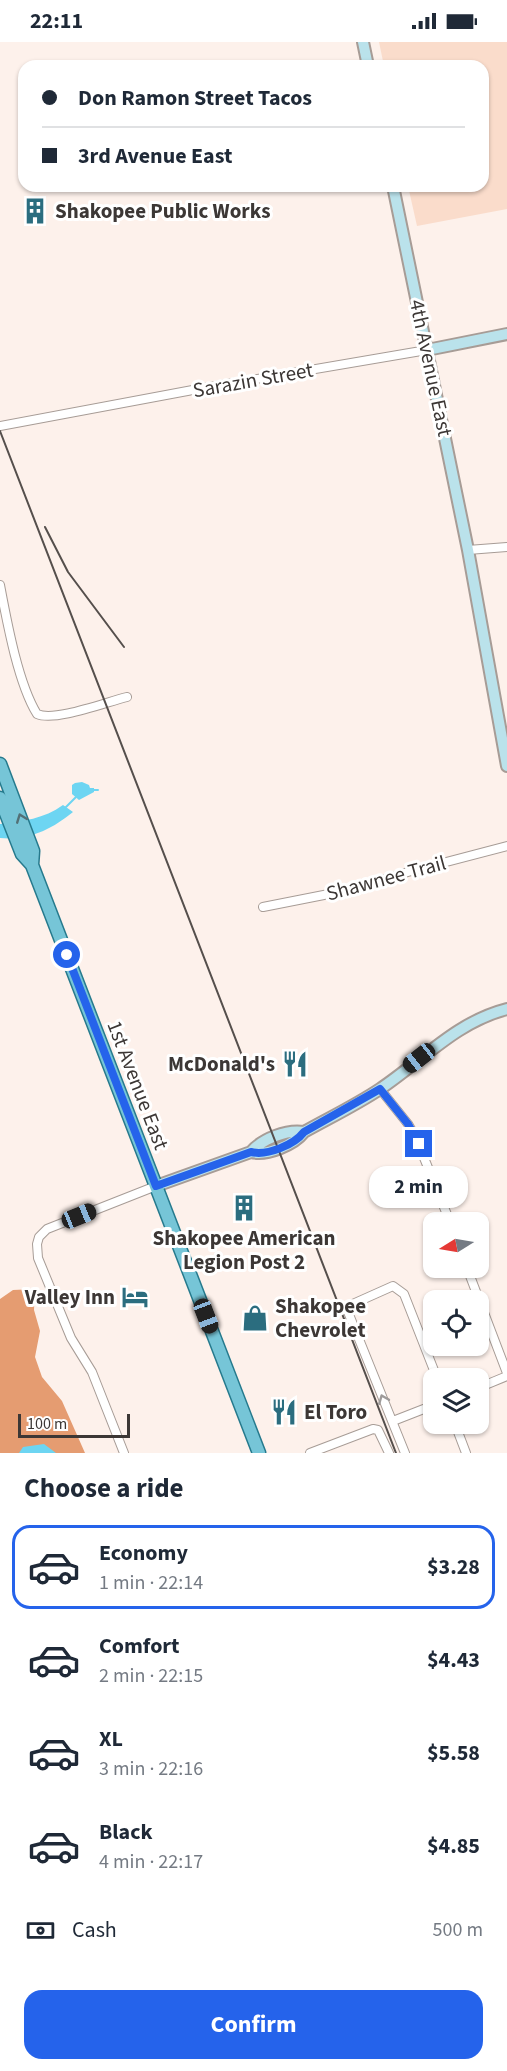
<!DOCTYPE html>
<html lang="en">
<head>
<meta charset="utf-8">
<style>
  :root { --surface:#fff; --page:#f6f6f7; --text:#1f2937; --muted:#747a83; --line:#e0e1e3; --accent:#2563eb }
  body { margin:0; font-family:"Source Sans 3",sans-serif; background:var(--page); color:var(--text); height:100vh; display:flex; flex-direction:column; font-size:22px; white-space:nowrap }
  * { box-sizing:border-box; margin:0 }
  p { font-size:20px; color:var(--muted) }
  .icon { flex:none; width:33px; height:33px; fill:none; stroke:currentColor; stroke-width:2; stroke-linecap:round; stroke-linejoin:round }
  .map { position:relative; height:1411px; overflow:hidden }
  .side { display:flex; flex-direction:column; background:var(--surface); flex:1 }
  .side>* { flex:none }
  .top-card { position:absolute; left:18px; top:18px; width:471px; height:132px; border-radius:18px; box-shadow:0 2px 4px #0004; display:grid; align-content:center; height:132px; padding:0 24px; background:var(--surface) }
  .needle { width:39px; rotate:259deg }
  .tools { position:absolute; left:423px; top:1170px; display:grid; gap:12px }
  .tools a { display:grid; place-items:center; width:66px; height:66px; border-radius:12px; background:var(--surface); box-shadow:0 2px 4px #0004; font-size:30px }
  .scale { position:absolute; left:18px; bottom:15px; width:112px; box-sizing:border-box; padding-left:6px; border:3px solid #3c3735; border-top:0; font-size:16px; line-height:21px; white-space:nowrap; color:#3c3735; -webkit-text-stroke:4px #fff; paint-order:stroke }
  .end { position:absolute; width:27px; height:27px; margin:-14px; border:8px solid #2563eb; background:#fff; box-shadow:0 0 0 3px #fff }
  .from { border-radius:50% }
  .bubble { position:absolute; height:42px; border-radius:18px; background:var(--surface); box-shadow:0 2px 4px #0004; font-size:20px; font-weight:700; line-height:42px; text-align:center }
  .car { position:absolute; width:18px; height:36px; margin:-18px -9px; border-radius:8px; box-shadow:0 0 4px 2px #0007; background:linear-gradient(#222 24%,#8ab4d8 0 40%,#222 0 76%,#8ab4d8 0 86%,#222 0) }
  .top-card b { display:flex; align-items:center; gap:21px; height:57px; font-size:22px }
  .top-card b+b { border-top:2px solid var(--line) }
  .top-card i { width:15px; height:15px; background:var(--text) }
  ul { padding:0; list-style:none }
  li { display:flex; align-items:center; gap:18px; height:84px; margin:0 12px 9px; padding:0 12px; border:3px solid transparent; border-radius:18px }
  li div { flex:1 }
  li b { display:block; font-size:22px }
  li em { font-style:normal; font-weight:700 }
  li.on { border-color:var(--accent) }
  li>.icon { width:54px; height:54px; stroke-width:1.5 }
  h2 { padding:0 24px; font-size:27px; line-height:72px }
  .pay { display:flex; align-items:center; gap:15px; height:66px; padding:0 24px; font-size:22px }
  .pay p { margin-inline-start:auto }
  .action { display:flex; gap:12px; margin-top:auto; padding:12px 24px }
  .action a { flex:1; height:69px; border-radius:18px; background:var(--accent); color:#fff; font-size:24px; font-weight:700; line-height:69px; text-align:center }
  .status { display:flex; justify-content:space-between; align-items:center; height:42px; padding:0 30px; background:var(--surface); direction:ltr }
  .status svg { height:16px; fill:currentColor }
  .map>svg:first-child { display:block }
</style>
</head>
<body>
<div class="status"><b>22:11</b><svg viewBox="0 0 49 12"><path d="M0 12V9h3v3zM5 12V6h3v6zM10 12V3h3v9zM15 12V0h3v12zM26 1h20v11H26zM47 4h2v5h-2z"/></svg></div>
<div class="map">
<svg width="507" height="1411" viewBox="0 0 507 1411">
  <rect width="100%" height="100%" fill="#fdf1eb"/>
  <!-- green -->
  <path fill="#fadccb" d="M379 0H507V167L417 184 408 144H483V24H384Z"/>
  <!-- forest -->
  <path fill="#e59c71" d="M35 1247 34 1268 40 1289 35 1315 42 1335 62 1359 85 1411H0V1257L13 1248Z"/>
  <!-- water -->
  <path fill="#6dd5f2" d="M82 740 89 743 90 746H94V750L79 758 72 752V743L75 741Z
    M63 763 73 770C52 787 29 799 0 796V782C23 779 44 777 63 763Z
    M44 1402 56 1411H19L23 1405Z"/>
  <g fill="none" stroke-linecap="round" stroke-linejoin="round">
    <!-- stream -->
    <path stroke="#6dd5f2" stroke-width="2" d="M91 748H98
      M65 766 76 755"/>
    <!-- street casing -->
    <g stroke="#a79c96" stroke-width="10">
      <path id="street" d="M0 384 198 347 427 308
        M468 508 507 505
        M0 543C7 580 18 641 37 672 55 680 106 660 127 655
        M263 865 344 849 408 830 507 804
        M380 1047 408 1082 416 1096 450 1180
        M467 1226 507 1331
        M478 1346 507 1334
        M393 1379 434 1363
        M455 1382 466 1411
        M124 1411 92 1330 71 1296 38 1216 37 1202 39 1195 47 1187 156 1144
        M310 1411 373 1387 378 1388 389 1411
        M405 1411 346 1265 393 1244 404 1252 437 1336"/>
    </g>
    <!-- secondary casing -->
    <g stroke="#a79c96" stroke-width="14">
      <path id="secondary" d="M363 0 368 24
        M393 144 468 508 507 724
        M427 308 507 292
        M251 1110C262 1097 287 1087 304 1090
        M156 1144 251 1110C267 1114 294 1103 304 1090 329 1076 356 1063 380 1047 422 1019 456 980 507 967"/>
    </g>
    <!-- primary casing -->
    <g stroke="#267a8d" stroke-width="15">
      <path id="primary" d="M0 722 33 809 32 823
        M0 756 22 812 32 823 259 1411"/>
    </g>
    <!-- street -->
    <use href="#street" stroke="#fff" stroke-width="8"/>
    <!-- secondary -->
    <use href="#secondary" stroke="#bae2eb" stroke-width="10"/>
    <!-- primary -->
    <use href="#primary" stroke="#76c5d7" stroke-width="12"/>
    <!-- rail -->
    <path stroke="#554f4c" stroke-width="2" d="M0 389 396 1411
      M45 485 68 530 124 605"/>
  </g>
  <!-- one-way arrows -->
  <defs><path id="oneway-chevron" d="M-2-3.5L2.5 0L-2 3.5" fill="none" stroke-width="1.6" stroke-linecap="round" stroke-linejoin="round" transform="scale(1.5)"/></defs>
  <use stroke="#537076" href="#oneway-chevron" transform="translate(21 776) rotate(-111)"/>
  <use stroke="#9e9b9a" href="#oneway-chevron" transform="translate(383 1357) rotate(-112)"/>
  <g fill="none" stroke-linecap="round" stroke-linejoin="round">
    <!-- route -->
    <path stroke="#2563eb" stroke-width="8" d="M67 913 156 1144 251 1110C267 1114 294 1103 304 1090L380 1047 408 1082 419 1102"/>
  </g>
  <!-- icons -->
  <defs>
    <g id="building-bare" transform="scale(2.07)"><path d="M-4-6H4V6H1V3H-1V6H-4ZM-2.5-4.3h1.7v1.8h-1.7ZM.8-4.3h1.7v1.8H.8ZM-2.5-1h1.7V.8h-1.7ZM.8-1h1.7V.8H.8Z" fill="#2b6d7f" stroke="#fff" stroke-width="2.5" paint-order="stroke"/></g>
    <g id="restaurant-bare" transform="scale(2.07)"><path d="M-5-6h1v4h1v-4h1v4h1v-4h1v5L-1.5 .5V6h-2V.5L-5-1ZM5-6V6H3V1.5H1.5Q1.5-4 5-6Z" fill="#2b6d7f" stroke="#fff" stroke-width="2.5" paint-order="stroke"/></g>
    <g id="hotel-bare" transform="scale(2.07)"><path d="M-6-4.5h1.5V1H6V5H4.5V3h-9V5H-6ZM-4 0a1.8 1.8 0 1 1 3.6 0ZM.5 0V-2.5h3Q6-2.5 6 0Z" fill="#2b6d7f" stroke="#fff" stroke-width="2.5" paint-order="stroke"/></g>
    <g id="shop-bare" transform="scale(2.07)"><path d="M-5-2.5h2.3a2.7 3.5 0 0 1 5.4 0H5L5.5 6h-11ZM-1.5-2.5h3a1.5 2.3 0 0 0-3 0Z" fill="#2b6d7f" stroke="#fff" stroke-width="2.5" paint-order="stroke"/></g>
  </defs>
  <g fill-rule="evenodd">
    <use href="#building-bare" x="35" y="169"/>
    <use href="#restaurant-bare" x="295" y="1022"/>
    <use href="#building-bare" x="244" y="1166"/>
    <use href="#hotel-bare" x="135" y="1255"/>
    <use href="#shop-bare" x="255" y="1276"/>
    <use href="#restaurant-bare" x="284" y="1370"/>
  </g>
  <g text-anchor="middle" stroke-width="6" stroke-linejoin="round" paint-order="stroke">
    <!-- poi labels -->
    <g font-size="21" font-weight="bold" fill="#3c3735" stroke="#fff" text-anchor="start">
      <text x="55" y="176">Shakopee Public Works</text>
      <text x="275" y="1029" text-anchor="end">McDonald's</text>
      <text x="244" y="1203" text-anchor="middle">Shakopee American<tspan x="244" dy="24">Legion Post 2</tspan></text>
      <text x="115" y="1262" text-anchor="end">Valley Inn</text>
      <text x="275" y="1271">Shakopee<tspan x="275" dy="24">Chevrolet</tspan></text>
      <text x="304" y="1377">El Toro</text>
    </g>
    <!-- street labels -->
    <g font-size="21" fill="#3c3735" stroke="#fff">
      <text transform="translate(431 326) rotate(78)" y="7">4th Avenue East</text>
      <text transform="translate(253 338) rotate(-10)" y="7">Sarazin Street</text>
      <text transform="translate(386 836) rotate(-15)" y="7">Shawnee Trail</text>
      <text transform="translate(138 1043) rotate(69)" y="7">1st Avenue East</text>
    </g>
  </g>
</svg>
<div class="tools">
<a><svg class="needle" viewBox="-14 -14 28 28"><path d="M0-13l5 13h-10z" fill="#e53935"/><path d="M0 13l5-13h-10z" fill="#747a83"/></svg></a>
<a><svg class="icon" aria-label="locate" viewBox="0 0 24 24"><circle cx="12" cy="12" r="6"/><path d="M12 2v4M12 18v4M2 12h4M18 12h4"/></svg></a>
<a><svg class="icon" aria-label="layers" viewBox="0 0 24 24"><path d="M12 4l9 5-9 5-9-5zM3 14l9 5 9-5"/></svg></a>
</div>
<div class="scale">100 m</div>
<i class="end from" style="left:67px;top:913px"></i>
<i class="end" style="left:419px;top:1102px"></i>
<div class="bubble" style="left:369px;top:1124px;width:99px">2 min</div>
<i class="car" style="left:419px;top:1016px;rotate:232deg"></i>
<i class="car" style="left:79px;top:1174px;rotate:68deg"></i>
<i class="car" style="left:206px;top:1274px;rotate:159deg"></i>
<div class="top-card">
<b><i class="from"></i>Don Ramon Street Tacos</b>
<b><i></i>3rd Avenue East</b>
</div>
</div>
<section class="side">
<h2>Choose a ride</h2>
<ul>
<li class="on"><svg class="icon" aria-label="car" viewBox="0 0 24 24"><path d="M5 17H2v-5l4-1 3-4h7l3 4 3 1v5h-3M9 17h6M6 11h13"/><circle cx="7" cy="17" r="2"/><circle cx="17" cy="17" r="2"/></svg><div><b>Economy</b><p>1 min · 22:14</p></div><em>$3.28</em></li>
<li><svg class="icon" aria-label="car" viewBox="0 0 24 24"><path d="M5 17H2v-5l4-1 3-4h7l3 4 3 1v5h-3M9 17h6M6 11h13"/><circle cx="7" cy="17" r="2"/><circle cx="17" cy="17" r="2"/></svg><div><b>Comfort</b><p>2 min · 22:15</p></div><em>$4.43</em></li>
<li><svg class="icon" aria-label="car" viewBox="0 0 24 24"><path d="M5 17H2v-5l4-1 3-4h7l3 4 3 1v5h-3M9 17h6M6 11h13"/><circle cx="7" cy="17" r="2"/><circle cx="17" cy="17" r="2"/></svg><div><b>XL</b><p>3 min · 22:16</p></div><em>$5.58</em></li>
<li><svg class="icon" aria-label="car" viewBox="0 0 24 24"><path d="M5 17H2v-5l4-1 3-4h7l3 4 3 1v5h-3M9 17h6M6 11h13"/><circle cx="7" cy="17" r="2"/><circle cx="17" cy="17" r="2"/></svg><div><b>Black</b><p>4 min · 22:17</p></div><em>$4.85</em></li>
</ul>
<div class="pay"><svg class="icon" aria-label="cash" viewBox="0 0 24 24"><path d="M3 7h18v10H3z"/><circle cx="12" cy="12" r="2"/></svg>Cash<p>500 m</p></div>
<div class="action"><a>Confirm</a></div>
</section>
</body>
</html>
